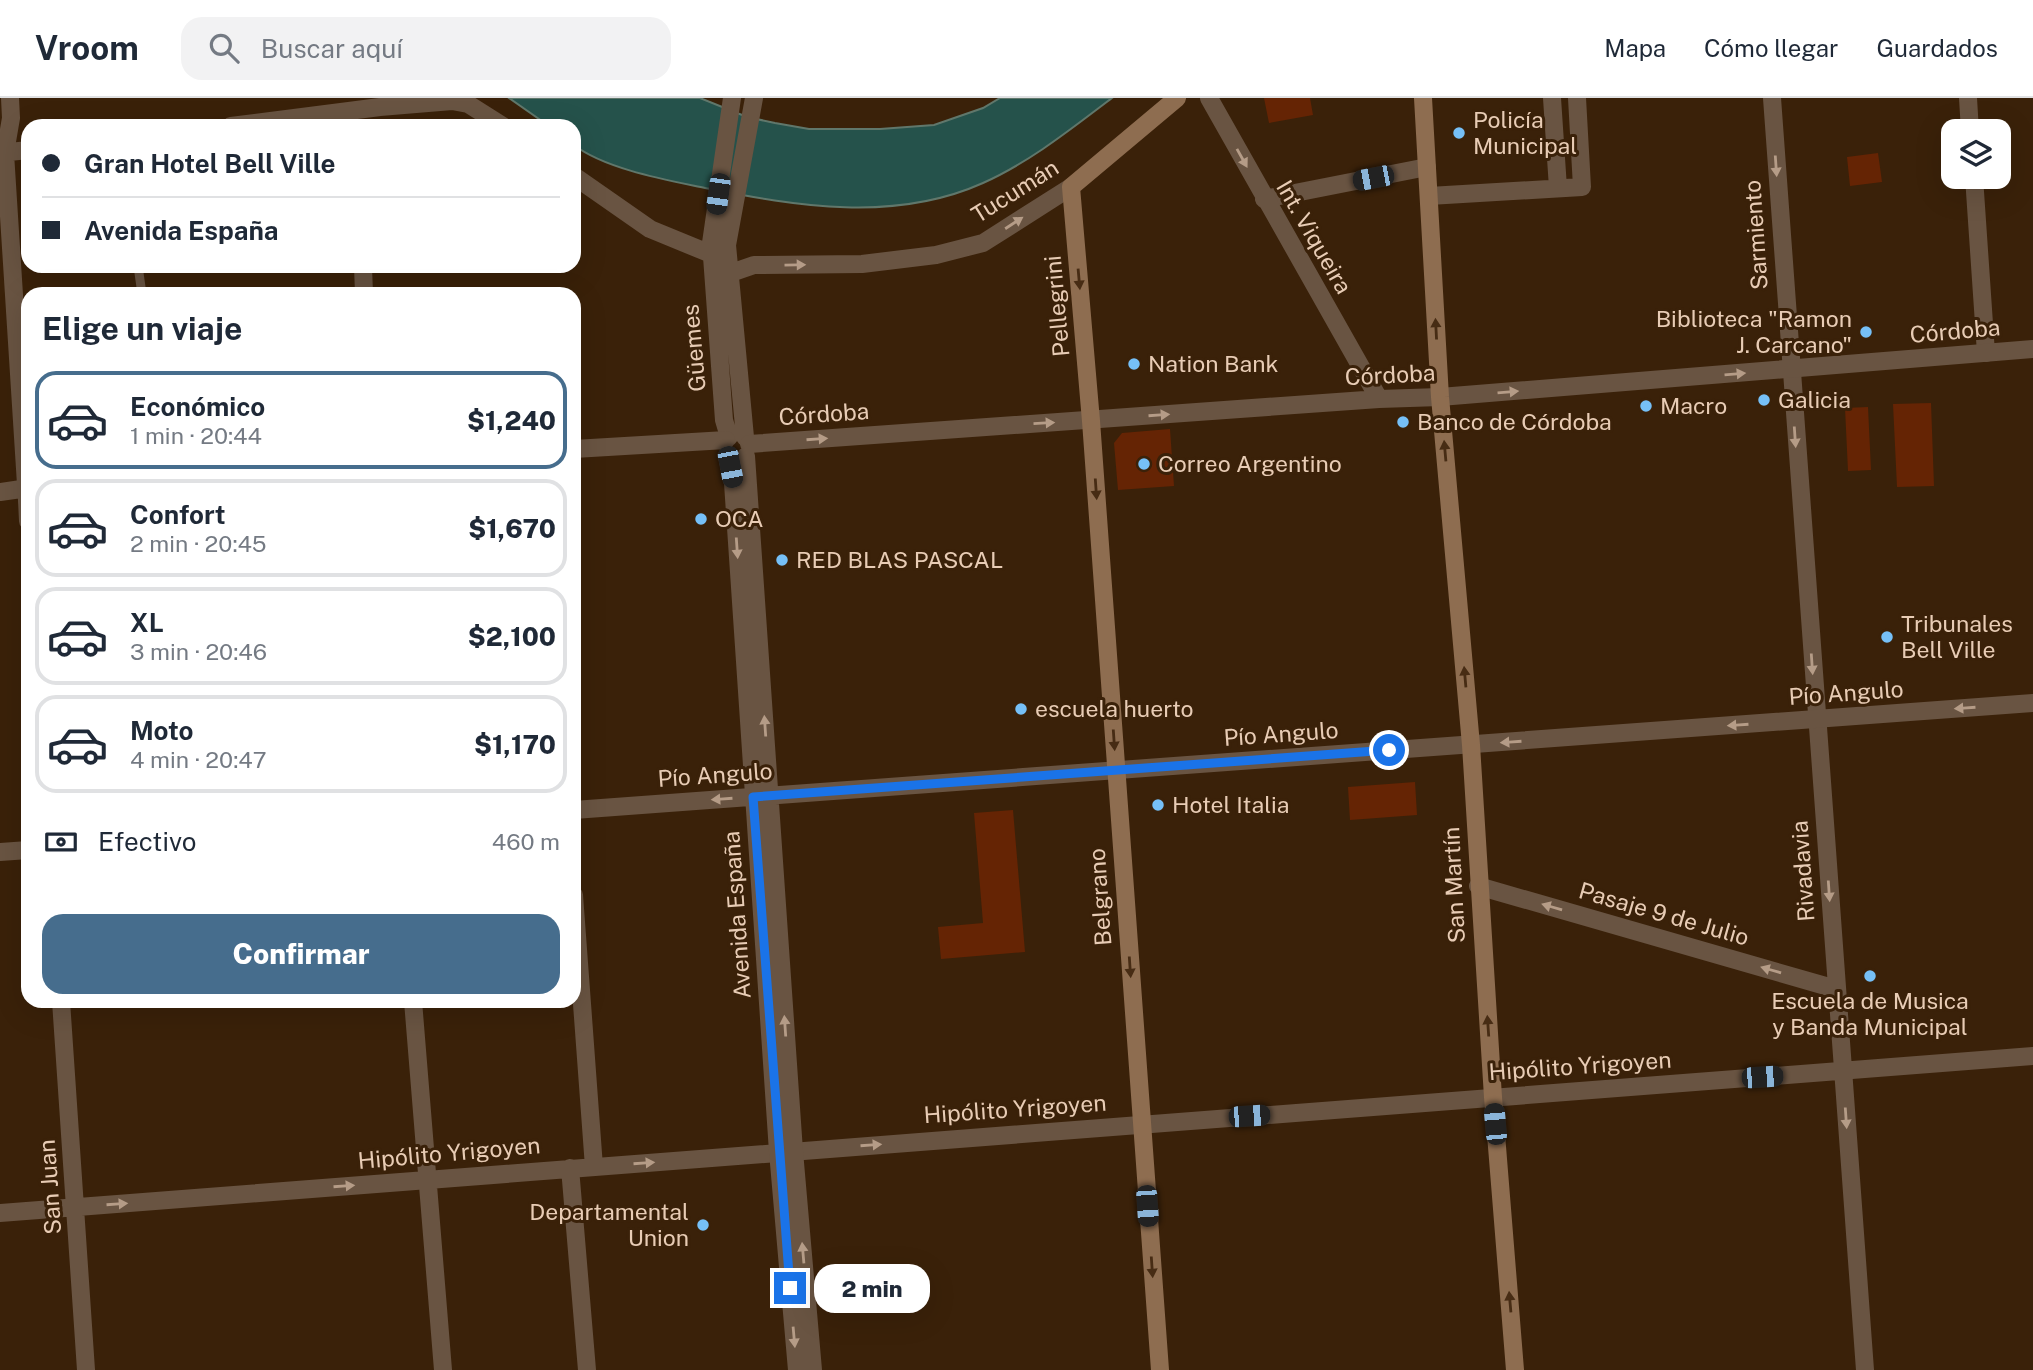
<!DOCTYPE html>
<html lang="es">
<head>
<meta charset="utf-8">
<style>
  :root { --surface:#fff; --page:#f2f2f3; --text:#1f2937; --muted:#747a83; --line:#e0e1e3; --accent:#466d8d }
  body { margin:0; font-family:"Public Sans",sans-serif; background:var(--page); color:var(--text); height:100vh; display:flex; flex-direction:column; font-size:26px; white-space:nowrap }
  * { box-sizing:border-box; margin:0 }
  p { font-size:23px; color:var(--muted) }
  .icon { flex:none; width:38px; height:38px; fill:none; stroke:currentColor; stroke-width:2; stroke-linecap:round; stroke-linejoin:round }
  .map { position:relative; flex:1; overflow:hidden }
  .panel { position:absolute; left:21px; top:189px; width:560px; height:721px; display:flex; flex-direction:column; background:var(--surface); border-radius:21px; box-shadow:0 7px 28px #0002 }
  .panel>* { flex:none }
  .hud { position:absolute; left:21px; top:21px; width:560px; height:154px; border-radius:21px; box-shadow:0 7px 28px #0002; display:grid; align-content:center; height:154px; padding:0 21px; background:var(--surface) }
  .fabs { position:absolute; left:1941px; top:21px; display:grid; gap:14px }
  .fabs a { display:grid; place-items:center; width:70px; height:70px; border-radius:14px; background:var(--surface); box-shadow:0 7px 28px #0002; font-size:35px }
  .end { position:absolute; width:32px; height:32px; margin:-16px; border:9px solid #1a73e8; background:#fff; box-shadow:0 0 0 4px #fff }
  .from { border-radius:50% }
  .bubble { position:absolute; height:49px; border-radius:21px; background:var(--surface); box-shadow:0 7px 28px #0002; font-size:23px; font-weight:800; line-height:49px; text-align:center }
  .car { position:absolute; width:21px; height:42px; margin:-21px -10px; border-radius:9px; box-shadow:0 0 5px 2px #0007; background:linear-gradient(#222 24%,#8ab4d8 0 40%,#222 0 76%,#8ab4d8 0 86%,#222 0) }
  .hud b { display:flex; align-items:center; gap:24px; height:66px; font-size:26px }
  .hud b+b { border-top:2px solid var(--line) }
  .hud i { width:18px; height:18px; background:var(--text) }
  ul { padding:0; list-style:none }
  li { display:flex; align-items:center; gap:21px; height:98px; margin:0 14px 10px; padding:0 7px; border:4px solid var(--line); border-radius:21px }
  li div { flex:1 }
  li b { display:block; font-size:26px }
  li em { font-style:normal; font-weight:800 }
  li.selected { border-color:var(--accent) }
  li>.icon { width:63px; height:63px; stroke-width:1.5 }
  h2 { padding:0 21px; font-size:32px; line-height:84px }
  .pay { display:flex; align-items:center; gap:18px; height:77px; padding:0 21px; font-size:26px }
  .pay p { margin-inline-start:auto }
  .action { display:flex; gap:14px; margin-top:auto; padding:14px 21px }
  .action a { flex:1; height:80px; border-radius:21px; background:var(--accent); color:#fff; font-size:28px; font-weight:800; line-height:80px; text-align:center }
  header { display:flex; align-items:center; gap:42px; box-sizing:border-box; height:98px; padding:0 35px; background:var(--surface); border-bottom:2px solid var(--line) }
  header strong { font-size:33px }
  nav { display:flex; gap:38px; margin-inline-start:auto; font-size:24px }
  .search { width:490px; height:63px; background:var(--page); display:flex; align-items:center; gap:18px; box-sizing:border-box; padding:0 24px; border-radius:21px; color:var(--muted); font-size:26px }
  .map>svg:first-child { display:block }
</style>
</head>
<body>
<header>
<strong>Vroom</strong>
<div class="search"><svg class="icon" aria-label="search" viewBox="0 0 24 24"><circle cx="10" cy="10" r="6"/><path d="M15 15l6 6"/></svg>Buscar aquí</div>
<nav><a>Mapa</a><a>Cómo llegar</a><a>Guardados</a></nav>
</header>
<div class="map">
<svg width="2033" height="1272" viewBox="0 0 2033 1272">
  <rect width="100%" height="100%" fill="#3a2109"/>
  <!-- water -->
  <path fill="#25524b" stroke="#60776b" stroke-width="2" d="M509 0H700L747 19 775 25 809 31H880L934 27 983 10 1000 0H1112C1071 31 1030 64 983 85 894 125 797 108 705 90 667 82 605 71 574 47V28H549Z"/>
  <!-- building -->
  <path fill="#652404" d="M1264 0H1310L1313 17 1269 25Z
    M1878 55 1882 84 1850 88 1847 59Z
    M1931 305 1934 388 1897 389 1893 306Z
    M1868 309 1871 372 1848 373 1845 310Z
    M1170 331 1174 388 1118 392 1114 345 1122 335Z
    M1415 684 1417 717 1350 722 1348 689Z
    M1013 712 1025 854 941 861 938 829 983 825 974 715Z"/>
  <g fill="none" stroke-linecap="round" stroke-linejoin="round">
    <!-- service -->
    <path stroke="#695442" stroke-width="9" d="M138 168 142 196"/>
    <!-- minor -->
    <path stroke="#695442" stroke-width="18" d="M10 0 11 20 5 55 27 402
      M1552 0 1558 90
      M1772 0 1865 1272
      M1968 0 1970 33
      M231 28 380 9 452 3 468 6 503 28
      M0 55 28 52
      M574 78 650 131 711 156
      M1974 79 1986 255
      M1429 98 1582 89 1577 0
      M1264 101 1427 69
      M363 168 364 196
      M728 176 754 167 862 166 936 157 983 145 1071 89
      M729 339 724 322 711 145 732 0
      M745 339 727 147 754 0
      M0 754 28 752
      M1478 788 1836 891
      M574 797 594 1069
      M61 903 86 1272
      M413 903 443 1272
      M570 1070 587 1272
      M0 1115 2033 958"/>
    <!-- tertiary -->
    <path stroke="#695442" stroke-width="18" d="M1209 0 1379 301
      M749 346 1379 301 1440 299 2033 251
      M574 351 726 342
      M727 358 733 385 778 1054 797 1272
      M746 358 794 1053 813 1272
      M0 394 28 390
      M27 402 28 423
      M574 712 2033 605"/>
    <!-- secondary -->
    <path stroke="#8e6d50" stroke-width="18" d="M1423 0 1440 299 1471 647 1493 999 1515 1272
      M1160 1272 1091 323 1071 89 1177 0"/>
  </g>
  <!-- one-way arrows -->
  <defs><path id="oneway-solid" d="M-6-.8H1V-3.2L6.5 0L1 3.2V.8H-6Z" transform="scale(1.75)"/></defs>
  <g fill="#b59c87">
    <use href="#oneway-solid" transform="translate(1242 60) rotate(61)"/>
    <use href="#oneway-solid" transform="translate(1776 68) rotate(86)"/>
    <use href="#oneway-solid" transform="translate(1014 125) rotate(-33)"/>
    <use href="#oneway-solid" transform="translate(795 167) rotate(-1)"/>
    <use href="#oneway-solid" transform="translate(1735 276) rotate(-5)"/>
    <use href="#oneway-solid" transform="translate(1508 294) rotate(-5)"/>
    <use href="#oneway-solid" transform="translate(1159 317) rotate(-4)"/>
    <use href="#oneway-solid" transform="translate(1044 325) rotate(-3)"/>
    <use href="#oneway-solid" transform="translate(1795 339) rotate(86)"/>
    <use href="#oneway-solid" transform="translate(817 341) rotate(-4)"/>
    <use href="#oneway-solid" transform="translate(737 450) rotate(86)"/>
    <use href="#oneway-solid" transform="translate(1812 566) rotate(86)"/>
    <use href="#oneway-solid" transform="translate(1965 610) rotate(176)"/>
    <use href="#oneway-solid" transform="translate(1738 627) rotate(176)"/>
    <use href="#oneway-solid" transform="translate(765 628) rotate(-94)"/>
    <use href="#oneway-solid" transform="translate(1511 644) rotate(176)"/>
    <use href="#oneway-solid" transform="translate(722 701) rotate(176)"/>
    <use href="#oneway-solid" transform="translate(1829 793) rotate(86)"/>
    <use href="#oneway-solid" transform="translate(1552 809) rotate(-164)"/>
    <use href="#oneway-solid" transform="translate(1771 872) rotate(-164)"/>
    <use href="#oneway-solid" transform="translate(785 928) rotate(-94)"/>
    <use href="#oneway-solid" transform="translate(1846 1020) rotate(86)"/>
    <use href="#oneway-solid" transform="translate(871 1047) rotate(-4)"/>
    <use href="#oneway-solid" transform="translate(644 1065) rotate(-4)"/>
    <use href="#oneway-solid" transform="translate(344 1088) rotate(-4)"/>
    <use href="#oneway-solid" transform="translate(117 1106) rotate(-4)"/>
    <use href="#oneway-solid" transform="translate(803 1155) rotate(-95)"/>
    <use href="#oneway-solid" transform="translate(794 1239) rotate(85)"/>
  </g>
  <g fill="#472c14">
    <use href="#oneway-solid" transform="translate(1079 181) rotate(85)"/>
    <use href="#oneway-solid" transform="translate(1436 231) rotate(-93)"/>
    <use href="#oneway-solid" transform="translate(1445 353) rotate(-95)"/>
    <use href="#oneway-solid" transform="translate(1096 391) rotate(86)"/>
    <use href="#oneway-solid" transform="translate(1465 579) rotate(-95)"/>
    <use href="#oneway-solid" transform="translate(1114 642) rotate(86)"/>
    <use href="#oneway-solid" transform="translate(1130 869) rotate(86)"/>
    <use href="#oneway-solid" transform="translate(1488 928) rotate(-94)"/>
    <use href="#oneway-solid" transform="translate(1152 1169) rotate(86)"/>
    <use href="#oneway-solid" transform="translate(1510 1204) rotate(-95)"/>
  </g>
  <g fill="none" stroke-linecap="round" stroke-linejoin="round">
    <!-- route -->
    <path stroke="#1a73e8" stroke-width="9" d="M790 1190 753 699 1389 652"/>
  </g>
  <!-- markers -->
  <g fill="#76c0f7" stroke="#3a2109" stroke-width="2.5">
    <circle cx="1459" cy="35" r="7"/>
    <circle cx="1866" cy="234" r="7"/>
    <circle cx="1134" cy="266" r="7"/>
    <circle cx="1764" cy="302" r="7"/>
    <circle cx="1646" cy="308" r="7"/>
    <circle cx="1403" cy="324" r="7"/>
    <circle cx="1144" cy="366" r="7"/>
    <circle cx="701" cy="421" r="7"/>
    <circle cx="782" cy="462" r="7"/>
    <circle cx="1887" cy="539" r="7"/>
    <circle cx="1021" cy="611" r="7"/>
    <circle cx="1158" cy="707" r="7"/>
    <circle cx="1870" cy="878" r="7"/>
    <circle cx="703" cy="1127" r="7"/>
  </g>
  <g text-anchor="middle" stroke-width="6" stroke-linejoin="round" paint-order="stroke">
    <!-- poi labels -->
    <g font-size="23" fill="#e8ccb5" stroke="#3a2109" text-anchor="start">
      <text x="1473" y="30">Policía<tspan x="1473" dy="26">Municipal</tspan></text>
      <text x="1852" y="229" text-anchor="end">Biblioteca "Ramon<tspan x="1852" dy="26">J. Carcano"</tspan></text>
      <text x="1148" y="274">Nation Bank</text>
      <text x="1778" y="310">Galicia</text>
      <text x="1660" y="316">Macro</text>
      <text x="1417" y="332">Banco de Córdoba</text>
      <text x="1158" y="374">Correo Argentino</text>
      <text x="715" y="429">OCA</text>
      <text x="796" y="470">RED BLAS PASCAL</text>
      <text x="1901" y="534">Tribunales<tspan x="1901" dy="26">Bell Ville</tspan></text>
      <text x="1035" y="619">escuela huerto</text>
      <text x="1172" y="715">Hotel Italia</text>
      <text x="1870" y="911" text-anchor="middle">Escuela de Musica<tspan x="1870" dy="26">y Banda Municipal</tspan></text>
      <text x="689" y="1122" text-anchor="end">Departamental<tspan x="689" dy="26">Union</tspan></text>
    </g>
    <!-- street labels -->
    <g font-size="23" fill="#e8ccb5" stroke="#3a2109">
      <text transform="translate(1015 93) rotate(-32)" y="8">Tucumán</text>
      <text transform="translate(1756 137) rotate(-94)" y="8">Sarmiento</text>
      <text transform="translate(1314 139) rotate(60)" y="8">Int. Viqueira</text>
      <text transform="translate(1057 208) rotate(-95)" y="8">Pellegrini</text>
      <text transform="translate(1955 233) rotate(-5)" y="8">Córdoba</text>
      <text transform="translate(694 250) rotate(-95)" y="8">Güemes</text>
      <text transform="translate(1390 277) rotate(-3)" y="8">Córdoba</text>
      <text transform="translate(824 316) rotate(-4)" y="8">Córdoba</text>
      <text transform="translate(1846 595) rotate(-4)" y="8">Pío Angulo</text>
      <text transform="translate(1281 636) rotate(-4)" y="8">Pío Angulo</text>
      <text transform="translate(715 677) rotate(-4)" y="8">Pío Angulo</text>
      <text transform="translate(1803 773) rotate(-94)" y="8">Rivadavia</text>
      <text transform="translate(1454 787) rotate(-93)" y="8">San Martín</text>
      <text transform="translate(1100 799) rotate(-94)" y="8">Belgrano</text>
      <text transform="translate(1664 816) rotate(16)" y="8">Pasaje 9 de Julio</text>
      <text transform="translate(737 817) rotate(-94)" y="8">Avenida España</text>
      <text transform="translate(1580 968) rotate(-4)" y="8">Hipólito Yrigoyen</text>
      <text transform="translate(1015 1011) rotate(-4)" y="8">Hipólito Yrigoyen</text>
      <text transform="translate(449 1055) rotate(-5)" y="8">Hipólito Yrigoyen</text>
      <text transform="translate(50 1089) rotate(-94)" y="8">San Juan</text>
    </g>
  </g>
</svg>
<div class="fabs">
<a><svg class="icon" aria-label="layers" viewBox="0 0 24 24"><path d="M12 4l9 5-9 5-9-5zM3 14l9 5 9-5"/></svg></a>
</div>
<i class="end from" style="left:1389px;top:652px"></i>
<i class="end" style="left:790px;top:1190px"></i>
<div class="bubble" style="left:814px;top:1166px;width:116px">2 min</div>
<i class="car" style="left:1373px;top:80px;rotate:259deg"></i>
<i class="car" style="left:718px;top:96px;rotate:188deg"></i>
<i class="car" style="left:730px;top:369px;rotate:169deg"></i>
<i class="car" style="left:1762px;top:979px;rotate:86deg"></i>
<i class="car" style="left:1249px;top:1018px;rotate:86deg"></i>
<i class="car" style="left:1495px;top:1026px;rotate:355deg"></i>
<i class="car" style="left:1147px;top:1108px;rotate:176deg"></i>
<div class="hud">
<b><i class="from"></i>Gran Hotel Bell Ville</b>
<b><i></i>Avenida España</b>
</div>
<section class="panel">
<h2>Elige un viaje</h2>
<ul>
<li class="selected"><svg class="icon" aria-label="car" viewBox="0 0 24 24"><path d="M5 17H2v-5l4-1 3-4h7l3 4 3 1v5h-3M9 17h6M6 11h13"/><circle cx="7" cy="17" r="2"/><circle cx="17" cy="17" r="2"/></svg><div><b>Económico</b><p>1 min · 20:44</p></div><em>$1,240</em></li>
<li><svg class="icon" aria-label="car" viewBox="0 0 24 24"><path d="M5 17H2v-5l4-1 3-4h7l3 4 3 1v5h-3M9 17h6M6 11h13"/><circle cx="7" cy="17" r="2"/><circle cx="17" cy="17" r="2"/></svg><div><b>Confort</b><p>2 min · 20:45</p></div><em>$1,670</em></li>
<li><svg class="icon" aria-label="car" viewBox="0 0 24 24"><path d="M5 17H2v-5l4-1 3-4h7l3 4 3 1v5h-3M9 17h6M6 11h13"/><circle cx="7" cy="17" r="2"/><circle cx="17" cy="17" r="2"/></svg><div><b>XL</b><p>3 min · 20:46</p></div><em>$2,100</em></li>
<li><svg class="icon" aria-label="car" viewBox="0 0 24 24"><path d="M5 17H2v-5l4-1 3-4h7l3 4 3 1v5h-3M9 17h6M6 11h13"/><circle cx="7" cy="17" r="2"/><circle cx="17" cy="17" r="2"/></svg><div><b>Moto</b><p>4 min · 20:47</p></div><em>$1,170</em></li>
</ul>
<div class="pay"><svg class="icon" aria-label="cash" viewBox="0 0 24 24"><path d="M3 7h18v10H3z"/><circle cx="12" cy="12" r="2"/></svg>Efectivo<p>460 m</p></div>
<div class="action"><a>Confirmar</a></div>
</section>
</div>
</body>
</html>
